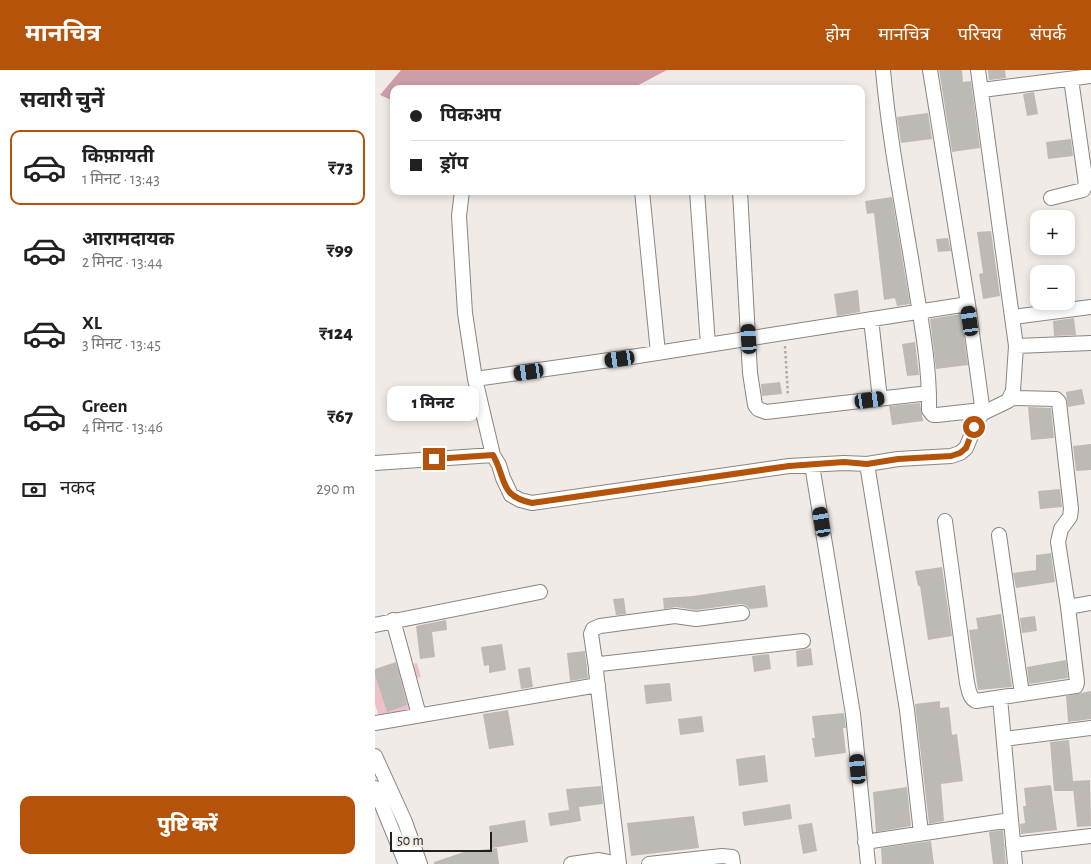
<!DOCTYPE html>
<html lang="hi">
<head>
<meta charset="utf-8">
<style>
  :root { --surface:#fff; --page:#f2f2f2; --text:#202124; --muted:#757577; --line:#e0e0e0; --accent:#b45309 }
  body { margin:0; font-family:"Alegreya Sans","Noto Sans Devanagari",sans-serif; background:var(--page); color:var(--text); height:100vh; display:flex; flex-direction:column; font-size:19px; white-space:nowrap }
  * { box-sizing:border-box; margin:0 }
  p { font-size:16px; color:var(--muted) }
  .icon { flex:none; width:28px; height:28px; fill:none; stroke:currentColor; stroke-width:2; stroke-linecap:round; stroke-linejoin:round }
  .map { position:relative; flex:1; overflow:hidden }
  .details { display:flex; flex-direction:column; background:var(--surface); width:375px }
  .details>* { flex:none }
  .hud { position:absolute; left:15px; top:15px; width:475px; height:110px; border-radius:10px; box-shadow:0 2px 8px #0003; display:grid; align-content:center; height:110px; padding:0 20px; background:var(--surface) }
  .controls { position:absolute; left:655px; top:140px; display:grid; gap:10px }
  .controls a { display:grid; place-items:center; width:45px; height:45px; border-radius:10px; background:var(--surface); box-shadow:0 2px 8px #0003; font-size:25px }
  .scale { position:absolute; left:15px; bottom:12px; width:102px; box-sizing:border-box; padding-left:5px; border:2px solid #22201e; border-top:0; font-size:14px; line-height:18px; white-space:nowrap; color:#22201e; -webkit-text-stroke:4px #f1ebe7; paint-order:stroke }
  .end { position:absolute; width:22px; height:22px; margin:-11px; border:6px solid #b45309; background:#fff; box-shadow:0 0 0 2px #fff }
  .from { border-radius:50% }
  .bubble { position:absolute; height:35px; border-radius:10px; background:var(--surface); box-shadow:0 2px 8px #0003; font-size:16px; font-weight:800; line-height:35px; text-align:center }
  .car { position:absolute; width:15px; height:30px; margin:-15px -8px; border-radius:6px; box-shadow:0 0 4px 1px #0007; background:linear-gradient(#222 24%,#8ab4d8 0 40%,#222 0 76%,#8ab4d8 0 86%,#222 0) }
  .hud b { display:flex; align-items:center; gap:18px; height:48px; font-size:19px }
  .hud b+b { border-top:1px solid var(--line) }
  .hud i { width:12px; height:12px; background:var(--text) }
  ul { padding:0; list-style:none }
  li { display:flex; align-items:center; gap:15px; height:75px; margin:0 10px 8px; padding:0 10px; border:2px solid transparent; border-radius:10px }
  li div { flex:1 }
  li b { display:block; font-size:19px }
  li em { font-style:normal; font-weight:800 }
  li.selected { border-color:var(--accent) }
  li>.icon { width:45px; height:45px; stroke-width:1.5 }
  h2 { padding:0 20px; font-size:22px; line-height:60px }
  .pay { display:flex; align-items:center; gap:12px; height:55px; padding:0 20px; font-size:19px }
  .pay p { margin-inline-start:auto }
  .action { display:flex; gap:10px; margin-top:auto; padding:10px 20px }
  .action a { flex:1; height:58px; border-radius:10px; background:var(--accent); color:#fff; font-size:20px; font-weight:800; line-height:58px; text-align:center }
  header { display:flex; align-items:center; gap:30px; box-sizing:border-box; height:70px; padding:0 25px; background:var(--accent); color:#fff }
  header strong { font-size:24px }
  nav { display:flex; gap:28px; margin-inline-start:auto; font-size:18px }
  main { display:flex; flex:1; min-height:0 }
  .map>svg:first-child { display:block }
</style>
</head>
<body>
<header>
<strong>मानचित्र</strong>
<nav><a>होम</a><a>मानचित्र</a><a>परिचय</a><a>संपर्क</a></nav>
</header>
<main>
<section class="details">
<h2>सवारी चुनें</h2>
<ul>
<li class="selected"><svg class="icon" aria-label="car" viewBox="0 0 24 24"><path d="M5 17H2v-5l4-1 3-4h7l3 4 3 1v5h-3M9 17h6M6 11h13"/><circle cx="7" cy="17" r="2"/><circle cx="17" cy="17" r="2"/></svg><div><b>किफ़ायती</b><p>1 मिनट · 13:43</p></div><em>₹73</em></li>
<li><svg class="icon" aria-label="car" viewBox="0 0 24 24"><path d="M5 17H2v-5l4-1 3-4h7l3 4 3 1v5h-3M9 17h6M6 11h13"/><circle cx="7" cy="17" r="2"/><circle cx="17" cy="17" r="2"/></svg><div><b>आरामदायक</b><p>2 मिनट · 13:44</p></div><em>₹99</em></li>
<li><svg class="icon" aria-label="car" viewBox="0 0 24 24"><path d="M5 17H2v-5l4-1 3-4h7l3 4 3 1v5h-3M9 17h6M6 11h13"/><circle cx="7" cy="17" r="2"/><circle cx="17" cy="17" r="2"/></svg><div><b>XL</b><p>3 मिनट · 13:45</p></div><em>₹124</em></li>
<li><svg class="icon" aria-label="car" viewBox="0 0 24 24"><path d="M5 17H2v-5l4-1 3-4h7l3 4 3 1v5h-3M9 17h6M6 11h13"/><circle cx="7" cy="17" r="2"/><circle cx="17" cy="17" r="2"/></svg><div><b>Green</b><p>4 मिनट · 13:46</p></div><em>₹67</em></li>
</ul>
<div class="pay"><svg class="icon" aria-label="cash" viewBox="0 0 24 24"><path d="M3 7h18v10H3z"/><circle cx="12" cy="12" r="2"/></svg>नकद<p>290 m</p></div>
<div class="action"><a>पुष्टि करें</a></div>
</section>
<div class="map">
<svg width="716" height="794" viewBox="0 0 716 794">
  <rect width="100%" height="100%" fill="#f1ebe7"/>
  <!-- green -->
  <path fill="#efc0c8" d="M42 593 46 607 36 609 43 638 4 647 0 634V601Z"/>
  <!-- forest -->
  <path fill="#ce9fa8" d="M26 0H292L256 19H19V31L5 25Z"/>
  <!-- building -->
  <path fill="#bdb9b4" d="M564 0H587L588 12 596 11 605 78 577 82Z
    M613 0H630L631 8 614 10Z
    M659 22 663 44 652 46 648 24Z
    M553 43 557 69 526 73 522 47Z
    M696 69 698 86 673 89 671 72Z
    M517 127 535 234 522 236 520 228 509 230 499 143 492 144 490 131Z
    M616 161 625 226 608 229 604 204 608 203 602 162Z
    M573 168 576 181 563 182 561 169Z
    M483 220 485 242 462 246 459 224Z
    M586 244 593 295 561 299 555 249Z
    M699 248 701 265 679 266 678 251Z
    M540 272 544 305 532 306 527 274Z
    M405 312 407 324 387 326 386 314Z
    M707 319 710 334 693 337 691 322Z
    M545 333 548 351 517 355 514 336Z
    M653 337 676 338 679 368 656 370Z
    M716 374V400L701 401 698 376Z
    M685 419 687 437 665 439 663 421Z
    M676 483 680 512 641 518 638 503 661 500V485Z
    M567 497 577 566 553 570 545 516H543L540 501Z
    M390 515 393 537 375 539 371 535 366 534 321 540 301 537 289 539 288 528 318 526Z
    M249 528 251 544 241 545 238 529Z
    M626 544 637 617 603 620 594 560 603 559 601 548Z
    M660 546 662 561 647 563 645 548Z
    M71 550 72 560 57 562 60 587 45 589 41 556Z
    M127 574 131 600 114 603V595L109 596 106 577Z
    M436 578 438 595 422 597 421 581Z
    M210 581 213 608 195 611 192 583Z
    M394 584 396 599 379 602 377 586Z
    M691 590 693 608 654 614 652 597Z
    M21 592 32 635 12 642 0 605V599Z
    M155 597 158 617 146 619 143 599Z
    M295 613 297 631 271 634 269 615Z
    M716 621V649L693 652 691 626Z
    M565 631V638L574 637 577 665 582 664 588 711 566 714 569 751 554 754 540 634Z
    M133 640 139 675 114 679 108 644Z
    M469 643 471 658H468L471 683 440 687 437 668H440L437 646Z
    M327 646 329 662 305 665 303 649Z
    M694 670 698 711 715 710 716 756 702 757 698 718 699 721H679L675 672Z
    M390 685 393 712 364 716 361 689Z
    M676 715 682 760 646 764 645 754 650 753 648 736H651L649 718Z
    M226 716 228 734 204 737 206 751 175 756 173 743 194 740 191 719Z
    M532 717 536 756 501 762 498 722Z
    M415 734 417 749 369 756 367 742Z
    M319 746 324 778 256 786 252 753Z
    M150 750 153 772 117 778 114 756Z
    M437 753 442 781 428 784 423 755Z
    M628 760 631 794H618L614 762Z
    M556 771 559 794H507L506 778Z
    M122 778 124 794H59V792L89 782Z"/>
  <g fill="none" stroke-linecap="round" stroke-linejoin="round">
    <!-- street casing -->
    <g stroke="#8a8581" stroke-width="16">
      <path id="street" d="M508 0C514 67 527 134 538 200 545 246 555 294 554 340L558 345H562L607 340
        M555 0 593 234 608 343
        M607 20 716 6
        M87 121 84 146 90 243 100 309 118 385 124 395 128 408 136 425 145 430 157 433 414 396 469 393 492 394 523 389 576 386 585 383 591 378 603 349 608 343 633 331 638 321 641 276 603 0
        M267 121 283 283
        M322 121 333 275
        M365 121 375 303 380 335 383 339 391 342 554 323
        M676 128 708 120 711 114 696 9
        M638 247 716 237
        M496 249 505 329
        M641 276 716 273
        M100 309 263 286 593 234
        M0 393 118 385
        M492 394 532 640 546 763
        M437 395 478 644 493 794
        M570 451 592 613C594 620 594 628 601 631L701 616 702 612 693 537 683 472 686 459 695 447 696 439 684 332 681 329 636 328
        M624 465 647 624
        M693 537 716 533
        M18 550 44 645
        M0 555 165 522
        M221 598 216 564 218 559 225 556 300 546 321 549 367 543
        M625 628 640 794
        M0 653 223 615
        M629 669 716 658
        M0 686 30 752 45 794
        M0 718 31 794
        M490 772 636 750
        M638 775 716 766
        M196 794 224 790 244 794
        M244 794 221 601 222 596 225 594 428 571
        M274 794 347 786 357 787 358 794"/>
    </g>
    <!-- path -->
    <path stroke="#afaaa7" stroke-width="2.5" stroke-dasharray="2.5 2.5" stroke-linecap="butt" d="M410 276 413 326"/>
    <!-- street -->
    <use href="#street" stroke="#fff" stroke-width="14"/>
  </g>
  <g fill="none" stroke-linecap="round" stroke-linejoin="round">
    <!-- route -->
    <path stroke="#b45309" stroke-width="6" d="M59 389 118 385C132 410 124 426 157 433L414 396 469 392 492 394 523 389 576 386 585 383 591 378 599 357"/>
  </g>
</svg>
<div class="controls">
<a>+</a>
<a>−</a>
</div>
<div class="scale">50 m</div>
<i class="end from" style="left:599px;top:357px"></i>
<i class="end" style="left:59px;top:389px"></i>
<div class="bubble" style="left:12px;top:316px;width:92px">1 मिनट</div>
<i class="car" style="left:595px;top:251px;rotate:352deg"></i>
<i class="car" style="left:374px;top:269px;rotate:356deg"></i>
<i class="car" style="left:245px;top:289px;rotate:262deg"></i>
<i class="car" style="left:154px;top:302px;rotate:262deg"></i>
<i class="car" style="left:495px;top:330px;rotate:82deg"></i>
<i class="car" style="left:447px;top:452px;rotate:351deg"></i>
<i class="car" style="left:483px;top:699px;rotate:355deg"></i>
<div class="hud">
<b><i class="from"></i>पिकअप</b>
<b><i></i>ड्रॉप</b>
</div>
</div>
</main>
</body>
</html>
